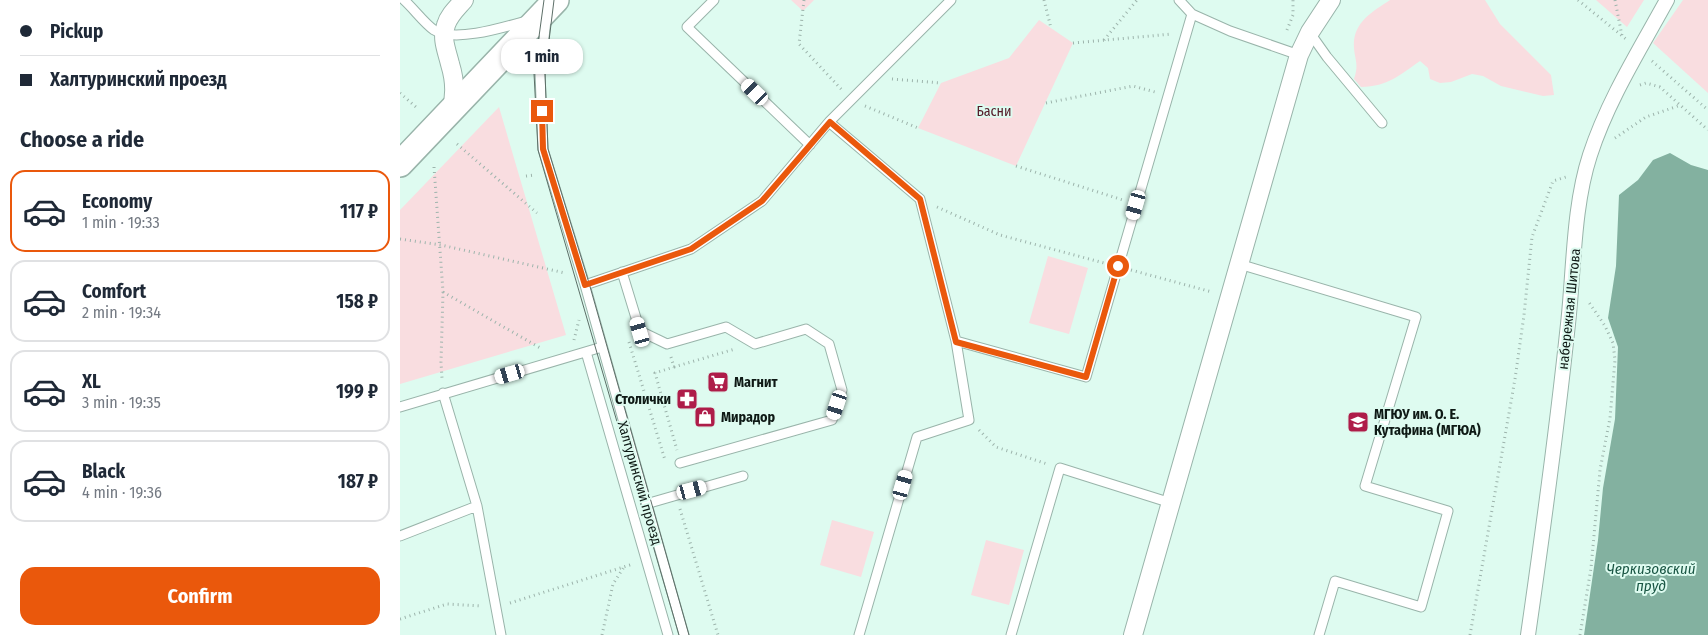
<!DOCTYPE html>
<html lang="en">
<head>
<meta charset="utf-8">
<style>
  :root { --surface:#fff; --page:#f2f2f3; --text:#1f2937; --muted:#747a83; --line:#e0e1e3; --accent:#ea580c }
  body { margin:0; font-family:"Fira Sans Condensed",sans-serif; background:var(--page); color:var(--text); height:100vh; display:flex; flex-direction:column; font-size:19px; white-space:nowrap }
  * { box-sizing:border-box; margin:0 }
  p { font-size:16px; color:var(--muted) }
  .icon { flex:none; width:28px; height:28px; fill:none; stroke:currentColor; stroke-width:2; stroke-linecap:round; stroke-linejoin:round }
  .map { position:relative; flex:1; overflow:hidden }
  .sheet { display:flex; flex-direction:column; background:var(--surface); width:400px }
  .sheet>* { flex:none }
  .hud { display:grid; align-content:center; height:110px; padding:0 20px; background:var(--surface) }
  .end { position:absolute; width:22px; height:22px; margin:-11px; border:6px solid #ea580c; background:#fff; box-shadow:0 0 0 2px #fff }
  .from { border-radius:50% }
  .bubble { position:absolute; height:35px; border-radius:15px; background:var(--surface); box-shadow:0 1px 4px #0004; font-size:16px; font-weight:700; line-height:35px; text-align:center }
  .car { position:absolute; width:15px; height:30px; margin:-15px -8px; border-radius:6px; box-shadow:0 0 4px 1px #0007; background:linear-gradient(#fff 24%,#345 0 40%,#fff 0 76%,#345 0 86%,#fff 0) }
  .hud b { display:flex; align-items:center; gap:18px; height:48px; font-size:19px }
  .hud b+b { border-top:1px solid var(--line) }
  .hud i { width:12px; height:12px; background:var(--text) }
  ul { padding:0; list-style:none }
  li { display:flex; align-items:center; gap:15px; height:82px; margin:0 10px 8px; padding:0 10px; border:2px solid var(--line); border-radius:15px }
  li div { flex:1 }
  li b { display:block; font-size:19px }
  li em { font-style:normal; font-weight:700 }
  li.current { border-color:var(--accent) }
  li>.icon { width:45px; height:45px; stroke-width:1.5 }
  h2 { padding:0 20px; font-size:22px; line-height:60px }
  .primary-button { display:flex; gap:10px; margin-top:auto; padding:10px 20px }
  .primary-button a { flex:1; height:58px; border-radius:15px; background:var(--accent); color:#fff; font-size:20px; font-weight:700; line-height:58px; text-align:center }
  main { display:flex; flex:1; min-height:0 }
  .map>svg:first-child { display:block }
</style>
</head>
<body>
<main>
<section class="sheet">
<div class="hud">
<b><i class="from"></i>Pickup</b>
<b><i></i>Халтуринский проезд</b>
</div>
<h2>Choose a ride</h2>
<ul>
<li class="current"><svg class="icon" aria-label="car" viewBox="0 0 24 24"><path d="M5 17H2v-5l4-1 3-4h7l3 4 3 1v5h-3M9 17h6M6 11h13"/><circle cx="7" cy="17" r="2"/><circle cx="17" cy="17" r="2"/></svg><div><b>Economy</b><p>1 min · 19:33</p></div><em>117 ₽</em></li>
<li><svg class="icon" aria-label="car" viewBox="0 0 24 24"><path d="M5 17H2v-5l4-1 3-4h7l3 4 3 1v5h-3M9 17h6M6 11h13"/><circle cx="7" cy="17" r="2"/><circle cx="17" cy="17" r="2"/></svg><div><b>Comfort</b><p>2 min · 19:34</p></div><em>158 ₽</em></li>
<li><svg class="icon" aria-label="car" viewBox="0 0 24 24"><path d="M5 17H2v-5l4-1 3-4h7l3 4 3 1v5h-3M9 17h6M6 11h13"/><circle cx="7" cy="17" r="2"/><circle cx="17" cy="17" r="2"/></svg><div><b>XL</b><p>3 min · 19:35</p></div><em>199 ₽</em></li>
<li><svg class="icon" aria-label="car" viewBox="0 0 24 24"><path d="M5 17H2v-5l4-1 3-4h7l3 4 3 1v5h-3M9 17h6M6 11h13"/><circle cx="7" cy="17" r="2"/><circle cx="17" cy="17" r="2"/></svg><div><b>Black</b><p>4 min · 19:36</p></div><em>187 ₽</em></li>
</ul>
<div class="primary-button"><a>Confirm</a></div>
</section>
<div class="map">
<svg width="1308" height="635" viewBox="0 0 1308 635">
  <rect width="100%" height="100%" fill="#defbf0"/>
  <!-- green -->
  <path fill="#f9dde0" d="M391 0H414L403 11Z
    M990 0H1085L1100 24 1151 75 1154 95 1143 96 1101 86 1083 76 1072 74 1051 82 1040 83 1030 79 1028 68 1020 61C998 76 989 86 961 87L954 79C959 64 955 61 954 48 952 23 972 12 990 0Z
    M1196 0H1244L1227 27Z
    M1283 0H1308V93L1253 43Z
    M639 20 673 43 616 166 518 128 541 83 609 58Z
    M99 107 166 335 0 384V210Z
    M648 256 688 268 669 334 629 323Z
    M432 520 474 532 461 577 420 565Z
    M586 540 624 550 609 605 571 595Z"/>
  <!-- water -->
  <path fill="#83b1a0" d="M1270 153 1291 165 1308 170V635H1184L1198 540 1203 488 1215 419 1218 347 1208 318 1216 266 1219 195 1238 180 1253 160Z"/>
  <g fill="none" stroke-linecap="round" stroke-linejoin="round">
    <!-- service casing -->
    <g stroke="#99b4aa" stroke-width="11">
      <path id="service" d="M4 0C14 9 24 23 34 30 54 43 105 27 126 21
        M314 0 287 27 410 145
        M779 0 792 14 830 31 899 55
        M146 20 140 73 143 149 185 285 284 635
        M910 33 927 57 982 123
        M429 122 520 199 556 341
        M839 264 1016 317 965 486 1048 511 1021 607 935 581 919 635
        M222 272 240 331 267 344 326 327 355 344 406 329 429 344 442 390 432 420 280 463
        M185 285 291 249 362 201 429 122 551 0
        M186 352 268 635
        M43 393 77 506 101 635
        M0 407 202 347
        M246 504 343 476
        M0 536 77 506
        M459 635 517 437 569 420 556 341 686 377 792 14
        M611 635 660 468 771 503"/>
    </g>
    <!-- pedestrian casing -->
    <g stroke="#99b4aa" stroke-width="16">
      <path id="pedestrian" d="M1128 635C1143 531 1157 428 1168 324 1174 270 1173 207 1190 155 1208 100 1239 51 1267 0"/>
    </g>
    <!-- minor casing -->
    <g stroke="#99b4aa" stroke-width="20">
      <path id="minor" d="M51 111C56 95 55 80 50 64 47 51 41 39 46 25 49 15 57 8 64 0
        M733 635 899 55 910 32 931 0"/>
    </g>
    <!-- secondary casing -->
    <g stroke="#99b4aa" stroke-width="28">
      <path id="secondary" d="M0 164 156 0"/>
    </g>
    <!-- path -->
    <path stroke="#9db4ac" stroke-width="3" stroke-dasharray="1 4" stroke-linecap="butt" d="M404 0 399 44 442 90
      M644 0 651 28
      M1178 0 1226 39
      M1215 0 1222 36
      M887 30 893 15V0
      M704 40 737 0
      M673 43 772 34
      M1252 61 1308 110
      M492 79 541 83
      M1240 85 1246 83 1260 87 1308 130
      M0 93 17 108
      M646 103 733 86 755 92
      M465 106 518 128
      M1215 138 1246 117 1281 105
      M57 144 137 213
      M616 166 723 200
      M34 167 43 292 41 362 42 378
      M126 176 135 175
      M537 207 600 235 704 263
      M0 239 41 245 165 273
      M731 270 812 292
      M43 292 142 349
      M174 340 179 320
      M229 342 265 460
      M271 357 274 367 255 373 277 450
      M274 367 335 349
      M579 430 596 447 647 464
      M280 509 318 635
      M110 603 233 564
      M0 619 47 604 82 606
      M202 635 213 584 224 567
      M1070 635 1115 379 1124 315 1132 237 1153 181 1166 177
      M1180 635 1191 568 1200 470 1210 418 1215 360 1213 343 1205 326 1188 301"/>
    <!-- service -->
    <use href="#service" stroke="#fff" stroke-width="9"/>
    <!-- pedestrian -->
    <use href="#pedestrian" stroke="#fff" stroke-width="14"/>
    <!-- minor -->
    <use href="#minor" stroke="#fff" stroke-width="18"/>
    <!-- secondary -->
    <use href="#secondary" stroke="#fff" stroke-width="25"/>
    <!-- tram -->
    <path stroke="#5c6e67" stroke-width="1" d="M144 0 134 73 138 150 279 635
      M154 0 145 73 148 149 189 283 289 635"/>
  </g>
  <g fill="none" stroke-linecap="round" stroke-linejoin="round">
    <!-- route -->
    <path stroke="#ea580c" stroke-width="6" d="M142 111 143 149 185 285 291 249 362 201 430 122 520 199 556 342 686 377 718 266"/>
  </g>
  <!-- icons -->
  <defs>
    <g id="supermarket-square" transform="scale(1.125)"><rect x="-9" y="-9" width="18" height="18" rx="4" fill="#ae1c49" stroke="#defbf0"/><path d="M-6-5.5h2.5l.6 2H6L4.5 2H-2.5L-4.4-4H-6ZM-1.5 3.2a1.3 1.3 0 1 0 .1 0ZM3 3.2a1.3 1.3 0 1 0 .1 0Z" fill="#fff"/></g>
    <g id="pharmacy-square" transform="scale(1.125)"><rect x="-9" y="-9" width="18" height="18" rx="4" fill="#ae1c49" stroke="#defbf0"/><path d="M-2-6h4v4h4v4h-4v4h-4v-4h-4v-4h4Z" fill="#fff"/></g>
    <g id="shop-square" transform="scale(1.125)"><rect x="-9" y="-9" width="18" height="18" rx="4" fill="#ae1c49" stroke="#defbf0"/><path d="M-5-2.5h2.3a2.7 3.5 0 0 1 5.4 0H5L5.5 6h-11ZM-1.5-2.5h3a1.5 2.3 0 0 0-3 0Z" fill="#fff"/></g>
    <g id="university-square" transform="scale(1.125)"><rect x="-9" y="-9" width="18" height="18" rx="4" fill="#ae1c49" stroke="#defbf0"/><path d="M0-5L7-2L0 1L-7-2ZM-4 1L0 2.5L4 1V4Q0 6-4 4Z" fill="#fff"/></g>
  </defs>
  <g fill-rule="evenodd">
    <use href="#supermarket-square" x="318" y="382"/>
    <use href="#pharmacy-square" x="287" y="399"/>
    <use href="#shop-square" x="305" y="417"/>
    <use href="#university-square" x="958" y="422"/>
  </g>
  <g text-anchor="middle" stroke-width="4" stroke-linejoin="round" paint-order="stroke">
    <!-- park labels -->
    <g font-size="14" fill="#551b28" stroke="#defbf0">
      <text x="594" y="116">Басни</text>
    </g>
    <!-- street labels -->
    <g font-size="14" fill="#0e1915" stroke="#defbf0">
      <text transform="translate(1169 309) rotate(-84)" y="5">набережная Шитова</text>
      <text transform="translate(240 483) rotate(74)" y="5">Халтуринский проезд</text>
    </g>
    <!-- poi labels -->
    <g font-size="14" font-weight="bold" fill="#0e1915" stroke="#defbf0" text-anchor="start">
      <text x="334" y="387">Магнит</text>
      <text x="271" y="404" text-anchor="end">Столички</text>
      <text x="974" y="419">МГЮУ им. О. Е.<tspan x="974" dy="16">Кутафина (МГЮА)</tspan></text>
      <text x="321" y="422">Мирадор</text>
    </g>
    <!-- water labels -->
    <g font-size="15" font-style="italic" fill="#195543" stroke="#defbf0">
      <text x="1251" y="574">Черкизовский<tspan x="1251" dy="17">пруд</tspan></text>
    </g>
  </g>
</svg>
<i class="end from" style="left:718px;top:266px"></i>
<i class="end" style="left:142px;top:111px"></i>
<div class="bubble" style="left:101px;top:39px;width:82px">1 min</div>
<i class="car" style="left:355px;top:92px;rotate:314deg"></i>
<i class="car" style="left:736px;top:205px;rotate:196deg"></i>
<i class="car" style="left:240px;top:332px;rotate:344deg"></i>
<i class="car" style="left:110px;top:374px;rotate:254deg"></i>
<i class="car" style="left:437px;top:405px;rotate:198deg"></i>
<i class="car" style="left:503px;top:485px;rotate:16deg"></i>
<i class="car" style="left:292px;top:490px;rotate:75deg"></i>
</div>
</main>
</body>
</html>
